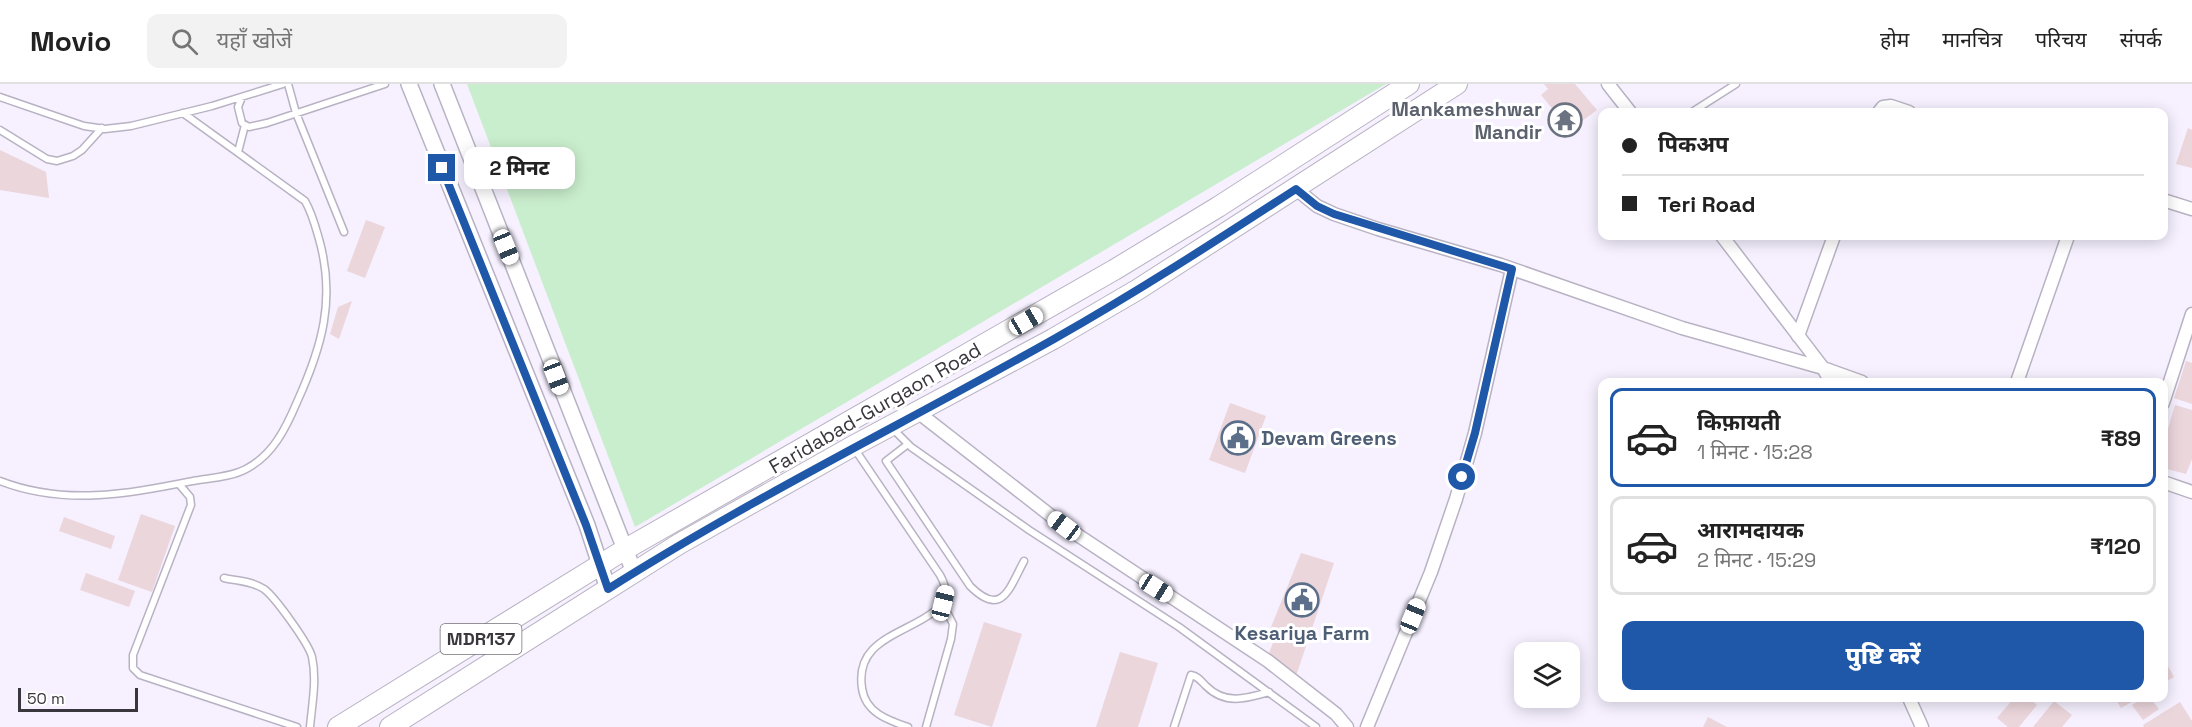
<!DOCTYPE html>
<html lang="hi">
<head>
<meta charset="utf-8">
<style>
  :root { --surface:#fff; --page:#f2f2f2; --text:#222; --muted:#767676; --line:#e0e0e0; --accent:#1f57a9 }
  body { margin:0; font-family:"Space Grotesk","Noto Sans Devanagari",sans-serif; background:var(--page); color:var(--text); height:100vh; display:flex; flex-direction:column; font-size:22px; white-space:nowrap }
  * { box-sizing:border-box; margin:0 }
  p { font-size:20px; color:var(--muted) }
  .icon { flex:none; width:33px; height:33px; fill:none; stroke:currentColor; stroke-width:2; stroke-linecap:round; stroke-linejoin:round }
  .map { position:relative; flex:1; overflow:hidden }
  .sheet { position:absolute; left:1598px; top:294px; width:570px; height:324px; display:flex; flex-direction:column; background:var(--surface); border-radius:12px; box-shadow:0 3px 15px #0003 }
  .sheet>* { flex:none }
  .top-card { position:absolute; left:1598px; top:24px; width:570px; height:132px; border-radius:12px; box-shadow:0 3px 15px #0003; display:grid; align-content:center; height:132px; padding:0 24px; background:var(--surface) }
  .controls { position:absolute; left:1514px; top:558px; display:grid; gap:12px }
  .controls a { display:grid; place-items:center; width:66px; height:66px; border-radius:12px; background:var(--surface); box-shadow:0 3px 15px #0003; font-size:30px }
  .scale { position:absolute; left:18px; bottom:15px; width:120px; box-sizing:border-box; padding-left:6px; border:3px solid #39363d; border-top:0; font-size:16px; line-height:21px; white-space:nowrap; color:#39363d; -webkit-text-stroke:4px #fff; paint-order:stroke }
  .end { position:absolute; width:27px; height:27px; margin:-14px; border:8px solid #1f57a9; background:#fff; box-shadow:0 0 0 3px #fff }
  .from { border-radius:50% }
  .bubble { position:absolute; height:42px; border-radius:12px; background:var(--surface); box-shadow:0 3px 15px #0003; font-size:20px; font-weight:800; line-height:42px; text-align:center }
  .car { position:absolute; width:18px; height:36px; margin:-18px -9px; border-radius:8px; box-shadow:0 0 4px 2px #0007; background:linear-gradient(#fff 24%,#345 0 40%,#fff 0 76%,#345 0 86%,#fff 0) }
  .top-card b { display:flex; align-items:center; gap:21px; height:57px; font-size:22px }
  .top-card b+b { border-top:2px solid var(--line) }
  .top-card i { width:15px; height:15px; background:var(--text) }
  ul { padding:10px 0 0; list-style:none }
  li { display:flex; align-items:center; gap:18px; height:99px; margin:0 12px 9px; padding:0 12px; border:3px solid var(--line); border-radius:12px }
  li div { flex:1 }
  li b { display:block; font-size:22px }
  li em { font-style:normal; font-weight:800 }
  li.active { border-color:var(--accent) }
  li>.icon { width:54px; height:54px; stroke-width:1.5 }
  .action { display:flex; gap:12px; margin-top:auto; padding:12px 24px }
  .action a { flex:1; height:69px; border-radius:12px; background:var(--accent); color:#fff; font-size:24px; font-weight:800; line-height:69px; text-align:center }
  header { display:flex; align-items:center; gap:36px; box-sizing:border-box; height:84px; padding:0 30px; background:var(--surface); border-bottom:2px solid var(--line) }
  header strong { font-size:28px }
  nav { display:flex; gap:33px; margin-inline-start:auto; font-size:21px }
  .search { width:420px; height:54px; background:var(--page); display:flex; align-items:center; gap:15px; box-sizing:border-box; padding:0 21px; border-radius:12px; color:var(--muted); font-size:22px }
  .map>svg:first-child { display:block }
</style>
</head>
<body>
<header>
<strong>Movio</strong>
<div class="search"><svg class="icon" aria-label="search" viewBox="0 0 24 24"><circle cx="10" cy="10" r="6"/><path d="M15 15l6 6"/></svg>यहाँ खोजें</div>
<nav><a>होम</a><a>मानचित्र</a><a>परिचय</a><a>संपर्क</a></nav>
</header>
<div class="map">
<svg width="2192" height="643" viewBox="0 0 2192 643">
  <rect width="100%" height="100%" fill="#f6f0ff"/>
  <!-- green -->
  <path fill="#c9eecd" d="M467 0H1386L635 443Z"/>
  <!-- building -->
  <path fill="#ebd6dc" d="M1544 0H1575L1597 26 1570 46 1541 11 1548 5Z
    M2188 44 2192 46V84L2176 80Z
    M0 66 46 88 49 114 0 106Z
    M366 136 385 143 365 194 347 187Z
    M352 217 339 255 330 250 338 223Z
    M2186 277 2192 279V320L2174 314Z
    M1230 319 1266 332 1245 389 1209 376Z
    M2175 321 2192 326V375L2186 390 2163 384V362Z
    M141 430 175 442 152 508 118 496Z
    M64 433 115 452 111 465 59 447Z
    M1301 469 1334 479 1295 595 1280 584 1282 580 1268 572 1274 556 1267 553Z
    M86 489 135 507 129 523 80 506Z
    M984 538 1022 550 992 643 954 631Z
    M1120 568 1158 579 1138 643H1096Z
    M2163 573 2174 593 2163 599Z
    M2014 614H2028L2037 621 2019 643H2008L1997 634Z
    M2115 614H2139L2121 624Z
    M2143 614H2150L2159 625 2143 636 2132 621Z
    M2054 617 2072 631 2062 643H2033Z
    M2180 618 2192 637V643H2144L2143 641Z
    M1708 633 1727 643H1703Z"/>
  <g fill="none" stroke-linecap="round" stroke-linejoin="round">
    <!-- service casing -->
    <g stroke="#b8b2c3" stroke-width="9">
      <path id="service" d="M288 0 296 29 344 148
        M0 13 84 42 105 45 131 42 212 22 283 0
        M242 13 238 23 242 39 249 43 267 39 385 0
        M1692 28 1736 0
        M0 46 47 75 57 77 73 72 82 66 102 44
        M238 68 245 41
        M893 345 911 363 1029 446 1179 543 1316 643
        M908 360 886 377 970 502C1002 534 1009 505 1024 477
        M854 364 940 491C945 500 949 513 941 521 914 550 854 551 862 604 865 628 887 636 908 643
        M0 397C65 422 126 410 193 397 210 394 231 393 246 385 273 371 286 344 297 318 322 263 336 215 319 155 315 141 312 129 305 117L183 29
        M179 400 190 413 191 421 133 571V584L140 591 297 643
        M224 494C237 497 252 497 264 505 275 513 309 560 312 573 317 596 312 620 310 643
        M926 643 951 555 953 540 943 520
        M1174 643 1191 591C1198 592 1201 597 1206 602 1225 621 1245 615 1269 608"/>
    </g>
    <!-- minor casing -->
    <g stroke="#b8b2c3" stroke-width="15">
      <path id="minor" d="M1608 0 1630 28
        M1879 28 1883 23 1891 22 1909 28
        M1296 105 1317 122 1334 130 1378 145 1501 181 1682 244 1823 284 1862 298
        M2163 116 2192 125
        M1722 152 1823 284 1831 298
        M1798 252 1834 152
        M2017 298 2068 152
        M2163 319 2192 230
        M919 329 1064 442 1268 577 1336 630 1347 643
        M2163 398 2192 408
        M1909 614 1922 643
        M1367 643 1431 488 1456 415 1475 349 1512 185"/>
    </g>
    <!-- tertiary casing -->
    <g stroke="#b8b2c3" stroke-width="18">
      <path id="tertiary" d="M409 0 587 441 608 505
        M442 0 634 488"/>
    </g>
    <!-- primary casing -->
    <g stroke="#b8b2c3" stroke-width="22">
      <path id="primary" d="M338 643 624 466 1114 186 1218 123 1409 0
        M390 643 679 460 853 362 1053 255 1137 206 1457 0"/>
    </g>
    <!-- service -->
    <use href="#service" stroke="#fff" stroke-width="6"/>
    <!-- minor -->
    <use href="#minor" stroke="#fff" stroke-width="12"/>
    <!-- tertiary -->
    <use href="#tertiary" stroke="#fff" stroke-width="15"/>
    <!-- primary -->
    <use href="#primary" stroke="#fff" stroke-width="20"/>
  </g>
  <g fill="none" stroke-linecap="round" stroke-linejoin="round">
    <!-- route -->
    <path stroke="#1f57a9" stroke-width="8" d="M442 84 586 441 608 505C752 414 905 339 1054 255 1137 208 1216 157 1296 105L1317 122 1334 130 1512 185 1475 349 1462 393"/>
  </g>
  <!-- icons -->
  <defs>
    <g id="temple-ring" transform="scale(1.725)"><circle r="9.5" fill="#fff" stroke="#6b7280" stroke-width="1.5"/><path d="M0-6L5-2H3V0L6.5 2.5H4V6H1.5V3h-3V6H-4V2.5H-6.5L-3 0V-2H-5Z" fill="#6b7280"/></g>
    <g id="civic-ring" transform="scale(1.725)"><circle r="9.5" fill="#fff" stroke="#5c6f8a" stroke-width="1.5"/><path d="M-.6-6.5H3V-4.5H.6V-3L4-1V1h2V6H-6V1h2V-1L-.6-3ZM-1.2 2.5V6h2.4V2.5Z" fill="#5c6f8a"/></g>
  </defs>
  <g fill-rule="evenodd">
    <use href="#temple-ring" x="1565" y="36"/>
    <use href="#civic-ring" x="1238" y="354"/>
    <use href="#civic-ring" x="1302" y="516"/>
  </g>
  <g text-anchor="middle" stroke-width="6" stroke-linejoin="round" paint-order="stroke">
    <!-- shield labels -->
    <rect fill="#fff" stroke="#747277" stroke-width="1.5" x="440.5" y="540" width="81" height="30" rx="4.5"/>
    <g font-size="18" font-weight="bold" fill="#39363d">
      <text x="481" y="561">MDR137</text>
    </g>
    <!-- worship labels -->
    <g font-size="20" font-weight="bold" fill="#5b616d" stroke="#fff" text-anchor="end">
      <text x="1542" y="32">Mankameshwar<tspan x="1542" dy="23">Mandir</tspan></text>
    </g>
    <!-- street labels -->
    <g font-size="20" fill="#39363d" stroke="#fff">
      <text transform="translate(875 324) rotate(-30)" y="7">Faridabad-Gurgaon Road</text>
    </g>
    <!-- service labels -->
    <g font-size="20" font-weight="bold" fill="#4e5e75" stroke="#fff" text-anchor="start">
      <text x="1261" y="361">Devam Greens</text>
      <text x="1302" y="556" text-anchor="middle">Kesariya Farm</text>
    </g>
  </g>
</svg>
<div class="controls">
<a><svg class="icon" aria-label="layers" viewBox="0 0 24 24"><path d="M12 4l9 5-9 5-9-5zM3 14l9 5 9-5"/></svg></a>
</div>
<div class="scale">50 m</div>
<i class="end from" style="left:1462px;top:393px"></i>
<i class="end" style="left:442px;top:84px"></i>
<div class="bubble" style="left:464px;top:63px;width:111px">2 मिनट</div>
<i class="car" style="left:506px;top:163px;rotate:158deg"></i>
<i class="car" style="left:1026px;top:237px;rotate:60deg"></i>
<i class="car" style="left:556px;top:293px;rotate:159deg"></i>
<i class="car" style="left:1064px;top:442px;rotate:307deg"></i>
<i class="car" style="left:1156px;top:504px;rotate:122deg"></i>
<i class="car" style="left:943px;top:519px;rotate:14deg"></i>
<i class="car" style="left:1413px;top:532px;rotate:22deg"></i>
<div class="top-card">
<b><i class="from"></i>पिकअप</b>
<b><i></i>Teri Road</b>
</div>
<section class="sheet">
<ul>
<li class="active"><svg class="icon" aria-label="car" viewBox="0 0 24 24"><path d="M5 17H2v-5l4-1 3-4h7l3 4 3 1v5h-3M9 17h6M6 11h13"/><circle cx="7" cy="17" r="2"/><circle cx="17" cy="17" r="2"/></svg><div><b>किफ़ायती</b><p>1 मिनट · 15:28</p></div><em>₹89</em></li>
<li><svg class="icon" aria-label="car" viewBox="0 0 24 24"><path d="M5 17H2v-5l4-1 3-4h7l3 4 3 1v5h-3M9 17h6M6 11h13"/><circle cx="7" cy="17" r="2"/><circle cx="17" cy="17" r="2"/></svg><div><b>आरामदायक</b><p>2 मिनट · 15:29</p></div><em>₹120</em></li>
</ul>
<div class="action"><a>पुष्टि करें</a></div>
</section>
</div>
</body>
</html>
